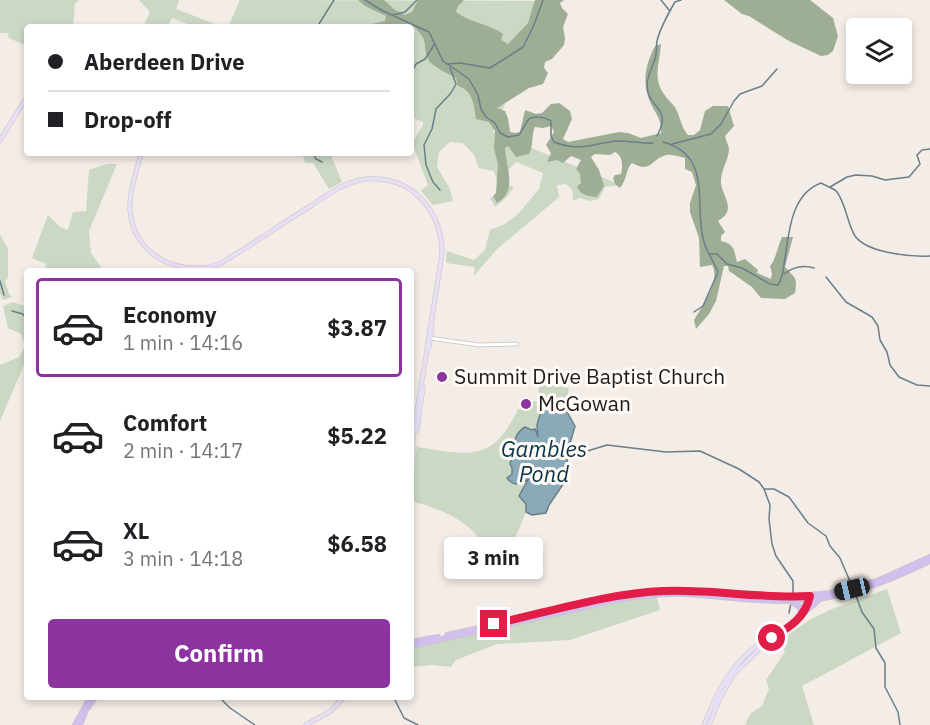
<!DOCTYPE html>
<html lang="en">
<head>
<meta charset="utf-8">
<style>
  :root { --surface:#fff; --page:#f2f2f2; --text:#202124; --muted:#757577; --line:#e0e0e0; --accent:#8c339f }
  body { margin:0; font-family:"IBM Plex Sans",sans-serif; background:var(--page); color:var(--text); height:100vh; display:flex; flex-direction:column; font-size:22px; white-space:nowrap }
  * { box-sizing:border-box; margin:0 }
  p { font-size:20px; color:var(--muted) }
  .icon { flex:none; width:33px; height:33px; fill:none; stroke:currentColor; stroke-width:2; stroke-linecap:round; stroke-linejoin:round }
  .map { position:relative; flex:1; overflow:hidden }
  .side { position:absolute; left:24px; top:268px; width:390px; height:432px; display:flex; flex-direction:column; background:var(--surface); border-radius:6px; box-shadow:0 3px 9px #0003 }
  .side>* { flex:none }
  .hud { position:absolute; left:24px; top:24px; width:390px; height:132px; border-radius:6px; box-shadow:0 3px 9px #0003; display:grid; align-content:center; height:132px; padding:0 24px; background:var(--surface) }
  .tools { position:absolute; left:846px; top:18px; display:grid; gap:12px }
  .tools a { display:grid; place-items:center; width:66px; height:66px; border-radius:6px; background:var(--surface); box-shadow:0 3px 9px #0003; font-size:30px }
  .end { position:absolute; width:27px; height:27px; margin:-14px; border:8px solid #e11d48; background:#fff; box-shadow:0 0 0 3px #fff }
  .from { border-radius:50% }
  .bubble { position:absolute; height:42px; border-radius:6px; background:var(--surface); box-shadow:0 3px 9px #0003; font-size:20px; font-weight:700; line-height:42px; text-align:center }
  .car { position:absolute; width:18px; height:36px; margin:-18px -9px; border-radius:8px; box-shadow:0 0 4px 2px #0007; background:linear-gradient(#222 24%,#8ab4d8 0 40%,#222 0 76%,#8ab4d8 0 86%,#222 0) }
  .hud b { display:flex; align-items:center; gap:21px; height:57px; font-size:22px }
  .hud b+b { border-top:2px solid var(--line) }
  .hud i { width:15px; height:15px; background:var(--text) }
  ul { padding:10px 0 0; list-style:none }
  li { display:flex; align-items:center; gap:18px; height:99px; margin:0 12px 9px; padding:0 12px; border:3px solid transparent; border-radius:6px }
  li div { flex:1 }
  li b { display:block; font-size:22px }
  li em { font-style:normal; font-weight:700 }
  li.current { border-color:var(--accent) }
  li>.icon { width:54px; height:54px; stroke-width:1.5 }
  .button { display:flex; gap:12px; margin-top:auto; padding:12px 24px }
  .button a { flex:1; height:69px; border-radius:6px; background:var(--accent); color:#fff; font-size:24px; font-weight:700; line-height:69px; text-align:center }
  .map>svg:first-child { display:block }
</style>
</head>
<body>
<div class="map">
<svg width="930" height="725" viewBox="0 0 930 725">
  <rect width="100%" height="100%" fill="#f4ece6"/>
  <!-- green -->
  <path fill="#cbd8c4" d="M0 0H79L75 4 73 27H27V46L9 38 8 33H0Z
    M139 0H179L176 9 223 27H195L172 18 167 27H143L150 12Z
    M240 0 549 1 493 132 621 185 605 187 599 199 589 201 580 198 573 201 572 190 566 184 557 185 559 197 496 250 474 276 475 267 446 263 447 251 474 260 485 250 490 230 505 224 518 214 539 189 543 173 516 162 506 172 504 184 514 187 506 198 495 207 490 198 495 196 498 185 494 171 479 168 474 155 463 143 450 142 439 152 437 167 450 189 453 201 433 205 421 191 428 185 413 145 414 140 423 125V122L411 117V27H228Z
    M302 153H330L342 182 329 189 313 163H305Z
    M107 164H117L89 231 91 253 103 270 45 271 46 264 32 258 48 215 60 227 68 230 73 212 86 211 89 170Z
    M0 234 8 249V278L5 281 9 294 12 297 3 300 0 294Z
    M13 302 27 307V358L0 421V365L19 357 25 346 21 334 8 328 3 306Z
    M540 382 569 388 566 406 537 400Z
    M525 399 530 401 527 409 533 401 568 408 566 412 542 407 538 419V437L535 429 532 430 525 427C510 435 515 451 510 464L512 468V474L507 479C516 487 518 483 528 480L519 496 526 504V512L498 579C494 569 491 558 486 548 470 520 440 509 411 501V485L417 447C468 455 493 463 518 409H524L522 407Z
    M887 589 901 633 802 686 814 725H745L751 713 762 706 769 689 766 680 785 652 779 641 811 619 832 609Z
    M657 597 660 610 570 640 497 644 456 660 451 667 431 665 411 667V647L622 602Z"/>
  <!-- forest -->
  <path fill="#9eae95" d="M358 0H384L395 10 405 15 412 12 418 0H464L458 6 456 12C469 22 492 25 503 34L501 40 508 44 528 23 535 0H564L560 3 562 8 568 14 563 27 565 38 564 45 552 59 545 62 544 68 548 73 543 84 529 88 497 108 505 111 508 118 510 132 515 133 520 132 525 110 536 114 542 113 551 104 559 103 570 111 572 119 563 139 568 142 619 132 628 133 641 138 661 133C662 122 657 115 652 106 641 84 645 66 655 46L661 44C660 62 652 78 664 94 667 100 673 103 676 109 680 117 682 129 688 135H694L700 130 705 111 713 106H728L734 126 725 136C726 141 729 146 729 150 728 161 720 172 721 183 722 196 738 210 718 221L725 232 721 236V241C735 244 734 251 737 262L745 259 758 270 757 273 771 279 772 274 770 266C775 262 778 245 782 237H793L785 267C794 278 798 276 795 293L785 299 761 298 752 287 729 271 728 266H724L716 301 709 314 696 329 694 320C703 305 721 281 712 265L700 267 699 238 690 212V203L696 185 692 172 685 169V158C679 157 673 154 667 155 650 159 652 174 632 163 626 168 627 180 620 188L615 184 613 178 615 175 621 174C623 166 623 156 615 152L610 155 595 154 591 157 599 170 604 186 597 197C588 196 582 196 577 187L581 183 580 174 576 169 581 160 571 156 563 163 557 160 547 162 551 153 546 145 554 132 551 126 543 128 535 127C531 135 534 145 529 154L516 157 508 146 505 148C506 167 518 191 497 203L493 196 496 193 498 165 494 148 495 131 489 122 476 119C474 106 473 90 458 86L456 78C449 74 434 67 430 62 420 47 432 43 414 27H378L372 24 385 21 386 16 365 6Z
    M724 0H810L833 18 838 36 833 51 828 55 821 56 789 41 749 16 742 14Z"/>
  <!-- water -->
  <path fill="#8baab9" stroke="#6a7f89" stroke-width="1.5" d="M542 407 567 412 575 426 567 454 568 477 549 505 546 513 532 515 526 512V504L519 496 528 480C519 483 515 488 507 478L512 474V468L510 464C514 452 511 435 525 427L532 430 535 429 538 437 537 425Z"/>
  <g fill="none" stroke-linecap="round" stroke-linejoin="round">
    <!-- stream -->
    <path stroke="#6a7f89" stroke-width="1.5" d="M365 0 383 11 429 32 443 61 469 79 478 95 481 109 486 117 495 123 500 133 508 137 519 135 528 120C533 115 545 117 551 121V136L554 142C582 153 594 142 619 141 631 141 641 144 653 143
      M661 0 669 10
      M393 15 405 12 417 0
      M317 27 334 0
      M447 64 460 63 490 68 523 47 534 25 543 0
      M411 74 416 64 425 59 434 45
      M657 136C673 106 648 110 647 86 647 76 652 68 655 59 657 53 656 47 657 41 660 28 668 14 675 2L681 0
      M663 142C714 156 693 205 704 242 707 252 714 262 718 272L703 306 694 312
      M672 144 711 134 721 124 734 101 740 94 762 86 777 69
      M313 153 316 159 322 162
      M830 187 847 177 856 175 872 176 885 180 909 177 920 164 917 155 922 150 930 149
      M440 190 433 182 426 165 424 145 432 129 436 109 451 93 456 84 450 68
      M711 254H717L727 264 742 268 770 284 778 285C784 276 783 268 785 258 789 232 791 194 821 183 826 186 834 188 837 192 846 204 847 223 855 236 867 253 911 257 930 256
      M784 274C793 267 804 265 814 268
      M826 277 846 302 872 317 878 326 880 340 887 352 890 365 899 377 917 385 930 386
      M0 281 4 295
      M12 311 23 314 27 321
      M568 457 607 445 666 452 700 451 739 469 759 482 764 489 770 505 769 519 772 544 776 556 793 581V595
      M764 489H774L789 497 808 523 826 536 830 546 840 558 852 586
      M855 593 862 612 874 629 876 648 885 663V687L898 712 900 725
      M789 613 791 603
      M220 698 230 708 255 725
      M394 698 404 718 418 725"/>
    <!-- tertiary casing -->
    <g stroke="#cac2bc" stroke-width="4.5">
      <path id="tertiary" d="M429 338 479 345 517 344"/>
    </g>
    <!-- secondary casing -->
    <g stroke="#cac2bc" stroke-width="5">
      <path id="secondary" d="M0 140 27 97
        M141 153C137 171 129 190 130 209 132 254 178 278 219 264 251 246 281 224 312 205 327 195 342 184 360 180 380 176 401 181 416 194 435 210 442 230 442 254L411 450
        M429 347 432 327
        M417 430 423 387
        M411 466 414 446
        M306 725 331 711 343 698
        M704 725C717 692 731 663 762 642 773 634 787 630 798 620L803 614 809 599
        M709 725 719 700 733 675 771 638"/>
    </g>
    <!-- primary casing -->
    <g stroke="#c9c8c8" stroke-width="6">
      <path id="primary" d="M793 603 800 607 801 617
        M803 614 819 600
        M447 635 646 592 686 591 789 597 830 593 877 581 930 557
        M411 642 438 637
        M411 646 617 600C640 596 662 593 685 594 720 596 755 602 790 601 841 600 886 583 930 561
        M75 725 90 698
        M80 725 86 710 95 698"/>
    </g>
    <!-- tertiary -->
    <use href="#tertiary" stroke="#fff" stroke-width="3"/>
    <!-- secondary -->
    <use href="#secondary" stroke="#e8dff7" stroke-width="4"/>
    <!-- primary -->
    <use href="#primary" stroke="#d1bfee" stroke-width="4.5"/>
  </g>
  <g fill="none" stroke-linecap="round" stroke-linejoin="round">
    <!-- route -->
    <path stroke="#e11d48" stroke-width="8" d="M494 624C549 612 608 593 664 591 713 589 761 599 810 596 805 618 790 627 772 638"/>
  </g>
  <!-- markers -->
  <g fill="#8c339f" stroke="#fffaf6" stroke-width="2">
    <circle cx="442" cy="377" r="6"/>
    <circle cx="526" cy="404" r="6"/>
  </g>
  <g text-anchor="middle" stroke-width="6" stroke-linejoin="round" paint-order="stroke">
    <!-- poi labels -->
    <g font-size="21" fill="#1e1b19" stroke="#fffaf6" text-anchor="start">
      <text x="454" y="384">Summit Drive Baptist Church</text>
      <text x="538" y="411">McGowan</text>
    </g>
    <!-- water labels -->
    <g font-size="22" font-style="italic" fill="#073547" stroke="#fffaf6">
      <text x="544" y="457">Gambles<tspan x="544" dy="25">Pond</tspan></text>
    </g>
  </g>
</svg>
<div class="tools">
<a><svg class="icon" aria-label="layers" viewBox="0 0 24 24"><path d="M12 4l9 5-9 5-9-5zM3 14l9 5 9-5"/></svg></a>
</div>
<i class="end from" style="left:772px;top:638px"></i>
<i class="end" style="left:494px;top:624px"></i>
<div class="bubble" style="left:444px;top:537px;width:99px">3 min</div>
<i class="car" style="left:852px;top:589px;rotate:257deg"></i>
<div class="hud">
<b><i class="from"></i>Aberdeen Drive</b>
<b><i></i>Drop-off</b>
</div>
<section class="side">
<ul>
<li class="current"><svg class="icon" aria-label="car" viewBox="0 0 24 24"><path d="M5 17H2v-5l4-1 3-4h7l3 4 3 1v5h-3M9 17h6M6 11h13"/><circle cx="7" cy="17" r="2"/><circle cx="17" cy="17" r="2"/></svg><div><b>Economy</b><p>1 min · 14:16</p></div><em>$3.87</em></li>
<li><svg class="icon" aria-label="car" viewBox="0 0 24 24"><path d="M5 17H2v-5l4-1 3-4h7l3 4 3 1v5h-3M9 17h6M6 11h13"/><circle cx="7" cy="17" r="2"/><circle cx="17" cy="17" r="2"/></svg><div><b>Comfort</b><p>2 min · 14:17</p></div><em>$5.22</em></li>
<li><svg class="icon" aria-label="car" viewBox="0 0 24 24"><path d="M5 17H2v-5l4-1 3-4h7l3 4 3 1v5h-3M9 17h6M6 11h13"/><circle cx="7" cy="17" r="2"/><circle cx="17" cy="17" r="2"/></svg><div><b>XL</b><p>3 min · 14:18</p></div><em>$6.58</em></li>
</ul>
<div class="button"><a>Confirm</a></div>
</section>
</div>
</body>
</html>
